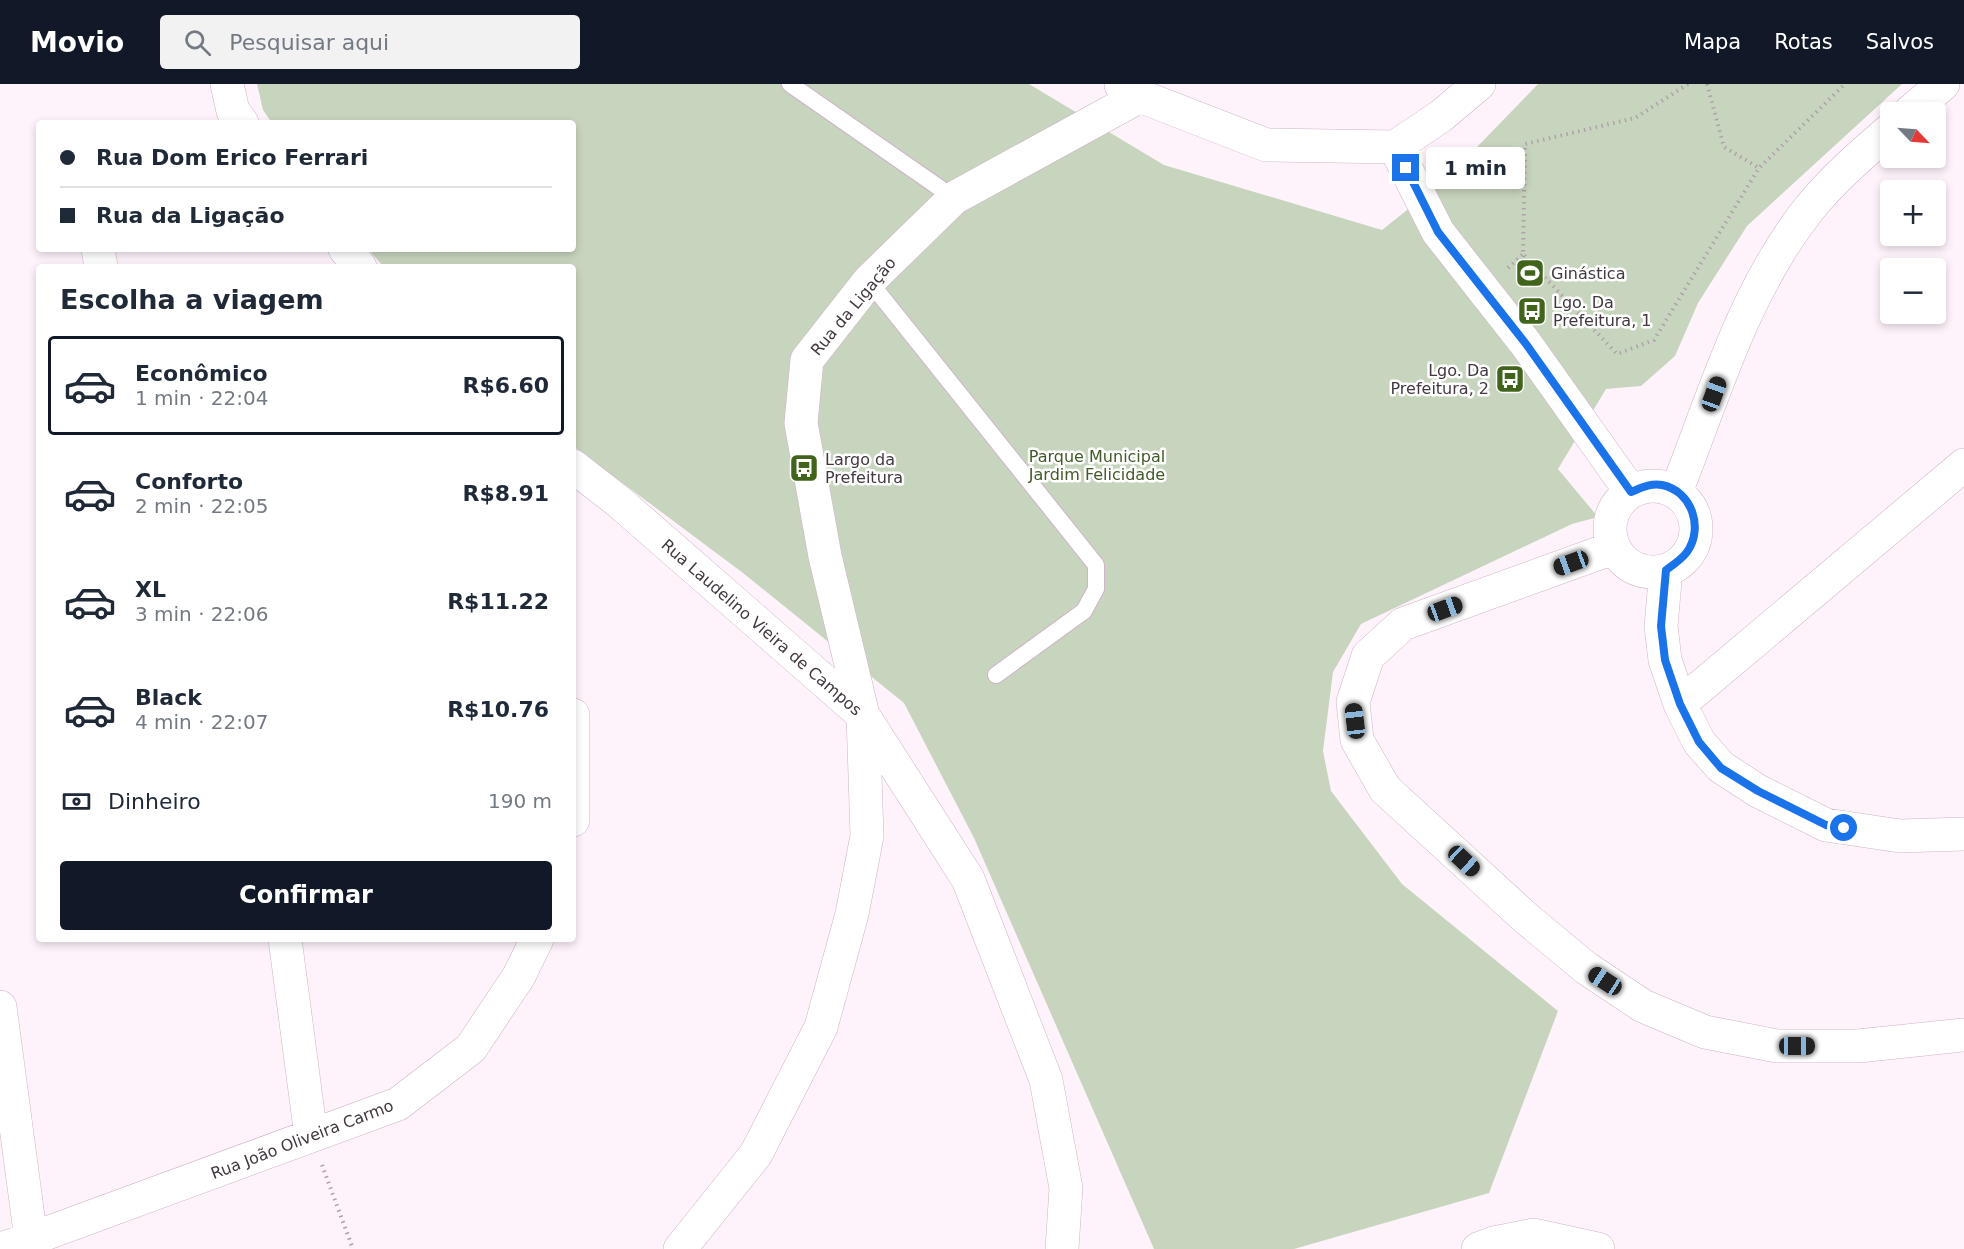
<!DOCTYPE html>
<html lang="pt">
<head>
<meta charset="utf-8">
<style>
  :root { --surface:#fff; --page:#f2f2f3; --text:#1f2937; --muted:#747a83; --line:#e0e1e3; --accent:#111827 }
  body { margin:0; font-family:"DejaVu Sans",sans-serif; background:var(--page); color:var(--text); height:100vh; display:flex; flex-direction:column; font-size:22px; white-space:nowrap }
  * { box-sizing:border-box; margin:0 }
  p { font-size:20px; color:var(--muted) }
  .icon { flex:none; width:33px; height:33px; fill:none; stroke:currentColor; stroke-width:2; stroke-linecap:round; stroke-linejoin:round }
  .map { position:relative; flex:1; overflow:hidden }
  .side { position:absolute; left:36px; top:180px; width:540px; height:678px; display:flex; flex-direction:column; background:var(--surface); border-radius:6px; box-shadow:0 3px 9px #0003 }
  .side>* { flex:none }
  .banner { position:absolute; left:36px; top:36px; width:540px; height:132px; border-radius:6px; box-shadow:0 3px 9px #0003; display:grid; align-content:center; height:132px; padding:0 24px; background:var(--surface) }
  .needle { width:39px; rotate:115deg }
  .controls { position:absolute; left:1880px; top:18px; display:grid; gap:12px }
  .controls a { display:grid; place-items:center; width:66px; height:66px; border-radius:6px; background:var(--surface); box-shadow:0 3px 9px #0003; font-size:30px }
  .end { position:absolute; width:27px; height:27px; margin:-14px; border:8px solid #1a73e8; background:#fff; box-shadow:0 0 0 3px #fff }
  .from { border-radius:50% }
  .bubble { position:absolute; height:42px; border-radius:6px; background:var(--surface); box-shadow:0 3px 9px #0003; font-size:20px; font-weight:700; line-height:42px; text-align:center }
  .car { position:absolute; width:18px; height:36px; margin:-18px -9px; border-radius:8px; box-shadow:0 0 4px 2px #0007; background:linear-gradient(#222 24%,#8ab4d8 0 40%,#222 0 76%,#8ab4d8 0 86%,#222 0) }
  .banner b { display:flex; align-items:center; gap:21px; height:57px; font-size:22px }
  .banner b+b { border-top:2px solid var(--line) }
  .banner i { width:15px; height:15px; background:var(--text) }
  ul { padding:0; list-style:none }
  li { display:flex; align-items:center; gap:18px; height:99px; margin:0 12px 9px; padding:0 12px; border:3px solid transparent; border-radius:6px }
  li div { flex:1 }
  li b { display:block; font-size:22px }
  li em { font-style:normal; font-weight:700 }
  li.current { border-color:var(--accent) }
  li>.icon { width:54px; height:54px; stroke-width:1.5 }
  h2 { padding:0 24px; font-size:27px; line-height:72px }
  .pay { display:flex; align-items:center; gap:15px; height:66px; padding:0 24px; font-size:22px }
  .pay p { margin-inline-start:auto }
  .primary-button { display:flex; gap:12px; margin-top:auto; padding:12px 24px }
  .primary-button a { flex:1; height:69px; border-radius:6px; background:var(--accent); color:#fff; font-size:24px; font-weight:700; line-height:69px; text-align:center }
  header { display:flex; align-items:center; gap:36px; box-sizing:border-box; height:84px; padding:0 30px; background:var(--accent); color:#fff }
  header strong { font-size:28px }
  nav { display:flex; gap:33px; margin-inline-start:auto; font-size:21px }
  .search { width:420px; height:54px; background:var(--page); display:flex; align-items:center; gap:15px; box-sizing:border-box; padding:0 21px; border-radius:6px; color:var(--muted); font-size:22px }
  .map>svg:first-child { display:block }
</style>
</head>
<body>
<header>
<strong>Movio</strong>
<div class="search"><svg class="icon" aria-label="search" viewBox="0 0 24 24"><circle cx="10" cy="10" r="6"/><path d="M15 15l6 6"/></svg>Pesquisar aqui</div>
<nav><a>Mapa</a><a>Rotas</a><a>Salvos</a></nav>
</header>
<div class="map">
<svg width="1964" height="1165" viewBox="0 0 1964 1165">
  <rect width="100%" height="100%" fill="#fff3fb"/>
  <!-- green -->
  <path fill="#c8d5be" d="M257 0H1029L1164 81 1382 146 1447 94 1538 0H1902L1747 142 1698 219 1675 272 1641 302 1606 305 1558 385 1598 433 1572 440 1361 540 1333 588 1323 667 1331 707 1402 800 1558 927 1489 1109 1294 1165H1154L974 754 904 619 743 489 573 362V183H384L368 165H573V39H272L263 26Z"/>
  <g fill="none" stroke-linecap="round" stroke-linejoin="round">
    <!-- service casing -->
    <g stroke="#cfb3c6" stroke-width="18">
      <path id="service" d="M790 0 954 114
        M869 197 1096 481V505L1084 527 996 591"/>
    </g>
    <!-- minor casing -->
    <g stroke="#cfb3c6" stroke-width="34">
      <path id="minor" d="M227 0 233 27 242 39
        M1121 1 1140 12 1266 61 1395 63 1441 32 1479 0
        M1910 28 1943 0
        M1395 63 1438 148 1526 260 1631 408
        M98 165 101 183
        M345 165 360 183
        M573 382 618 417 863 631 968 795 1046 996 1066 1104 1062 1165
        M1610 445a43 43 0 1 1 86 0a43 43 0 1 1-86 0Z
        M1676 408C1714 312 1743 209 1808 126 1832 96 1861 71 1890 46
        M1613 464 1403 540 1368 572 1353 618 1357 656 1385 705 1527 835 1586 884 1643 922 1705 948 1777 962H1858L1964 951
        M1666 486 1661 542 1665 576 1680 620 1699 658 1721 683 1758 707 1826 741 1900 752 1964 750
        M1680 620 1964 381
        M573 631V736
        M285 855 311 1052
        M0 923 31 1155
        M0 1165 31 1155 398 1020 471 964 519 892 537 855
        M680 1165 756 1070 821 943 852 830 867 752 863 631 825 472 801 339 807 276 869 197 954 114 1140 12
        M1478 1165 1494 1159 1534 1151 1598 1165"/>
    </g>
    <!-- path -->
    <path stroke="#aea2aa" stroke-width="4" stroke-dasharray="1.5 4.5" stroke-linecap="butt" d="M1688 0 1635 34 1525 60 1523 170 1617 270 1654 256 1759 84 1845 0
      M1707 0 1724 63 1759 84
      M1508 184 1523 170
      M322 1081 353 1165"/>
    <!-- service -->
    <use href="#service" stroke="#fff" stroke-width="16"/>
    <!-- minor -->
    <use href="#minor" stroke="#fff" stroke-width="33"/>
  </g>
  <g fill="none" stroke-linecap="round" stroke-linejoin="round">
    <!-- route -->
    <path stroke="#1a73e8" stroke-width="8" d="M1406 84 1438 148 1526 260 1631 408C1641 404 1650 399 1662 401 1692 407 1704 444 1687 468 1682 475 1673 481 1666 486L1661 542 1665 576 1680 620 1699 658 1721 684 1758 707 1826 741 1844 744"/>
  </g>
  <!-- icons -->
  <defs>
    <g id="stadium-square" transform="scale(1.5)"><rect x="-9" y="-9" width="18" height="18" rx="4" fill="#41641b" stroke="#fff"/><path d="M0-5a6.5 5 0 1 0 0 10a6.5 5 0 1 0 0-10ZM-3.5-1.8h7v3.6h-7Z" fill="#fff"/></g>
    <g id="bus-square" transform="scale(1.5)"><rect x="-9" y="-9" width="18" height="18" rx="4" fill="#41641b" stroke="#fff"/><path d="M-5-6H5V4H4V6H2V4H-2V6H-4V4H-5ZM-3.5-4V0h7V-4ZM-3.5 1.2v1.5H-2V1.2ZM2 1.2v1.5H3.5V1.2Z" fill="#fff"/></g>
  </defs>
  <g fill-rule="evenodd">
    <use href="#stadium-square" x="1530" y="189"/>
    <use href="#bus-square" x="1532" y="227"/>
    <use href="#bus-square" x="1510" y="295"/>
    <use href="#bus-square" x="804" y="384"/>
  </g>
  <g text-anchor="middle" stroke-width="5" stroke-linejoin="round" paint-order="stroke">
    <!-- poi labels -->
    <g font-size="16" fill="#433840" stroke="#fff" text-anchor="start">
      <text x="1551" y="195">Ginástica</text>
      <text x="1553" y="224">Lgo. Da<tspan x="1553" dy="18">Prefeitura, 1</tspan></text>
      <text x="1489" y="292" text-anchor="end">Lgo. Da<tspan x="1489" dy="18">Prefeitura, 2</tspan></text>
      <text x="825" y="381">Largo da<tspan x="825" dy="18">Prefeitura</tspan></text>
    </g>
    <!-- street labels -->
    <g font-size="16" fill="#433840" stroke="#fff">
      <text transform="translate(853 222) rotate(-50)" y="6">Rua da Ligação</text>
      <text transform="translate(762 543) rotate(41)" y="6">Rua Laudelino Vieira de Campos</text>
      <text transform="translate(302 1055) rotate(-21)" y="6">Rua João Oliveira Carmo</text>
    </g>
    <!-- park labels -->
    <g font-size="16" fill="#415b27" stroke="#fff">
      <text x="1097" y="378">Parque Municipal<tspan x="1097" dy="18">Jardim Felicidade</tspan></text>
    </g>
  </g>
</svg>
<div class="controls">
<a><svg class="needle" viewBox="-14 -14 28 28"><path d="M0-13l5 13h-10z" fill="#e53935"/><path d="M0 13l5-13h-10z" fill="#747a83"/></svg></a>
<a>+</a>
<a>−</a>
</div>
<i class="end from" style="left:1844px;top:744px"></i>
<i class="end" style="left:1406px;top:84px"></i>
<div class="bubble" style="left:1426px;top:63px;width:99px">1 min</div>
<i class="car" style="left:1714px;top:310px;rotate:20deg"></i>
<i class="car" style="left:1571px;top:479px;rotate:250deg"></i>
<i class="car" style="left:1445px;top:525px;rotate:70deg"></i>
<i class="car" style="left:1355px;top:637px;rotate:353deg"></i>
<i class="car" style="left:1464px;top:777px;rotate:133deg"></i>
<i class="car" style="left:1605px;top:897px;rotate:303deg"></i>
<i class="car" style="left:1797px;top:962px;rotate:90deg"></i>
<div class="banner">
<b><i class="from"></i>Rua Dom Erico Ferrari</b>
<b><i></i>Rua da Ligação</b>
</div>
<section class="side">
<h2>Escolha a viagem</h2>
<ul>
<li class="current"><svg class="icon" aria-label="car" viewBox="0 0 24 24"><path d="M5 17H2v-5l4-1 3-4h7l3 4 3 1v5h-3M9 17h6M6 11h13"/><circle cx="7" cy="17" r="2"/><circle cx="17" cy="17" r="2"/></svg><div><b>Econômico</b><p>1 min · 22:04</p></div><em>R$6.60</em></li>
<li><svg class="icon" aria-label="car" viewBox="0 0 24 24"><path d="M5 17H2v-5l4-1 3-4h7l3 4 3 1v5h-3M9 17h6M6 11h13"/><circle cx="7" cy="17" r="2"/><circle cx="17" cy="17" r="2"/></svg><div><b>Conforto</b><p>2 min · 22:05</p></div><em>R$8.91</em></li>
<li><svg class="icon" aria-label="car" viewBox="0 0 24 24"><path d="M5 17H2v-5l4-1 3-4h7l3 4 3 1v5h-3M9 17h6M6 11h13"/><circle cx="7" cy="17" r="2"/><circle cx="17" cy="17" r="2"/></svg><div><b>XL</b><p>3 min · 22:06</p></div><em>R$11.22</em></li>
<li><svg class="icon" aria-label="car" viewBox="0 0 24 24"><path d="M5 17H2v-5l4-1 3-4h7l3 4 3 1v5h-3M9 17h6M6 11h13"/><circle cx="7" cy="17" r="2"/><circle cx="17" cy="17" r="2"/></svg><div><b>Black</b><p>4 min · 22:07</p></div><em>R$10.76</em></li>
</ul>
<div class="pay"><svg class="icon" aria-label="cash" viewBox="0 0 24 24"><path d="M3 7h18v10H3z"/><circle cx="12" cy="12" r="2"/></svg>Dinheiro<p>190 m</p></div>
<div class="primary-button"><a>Confirmar</a></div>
</section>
</div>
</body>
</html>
